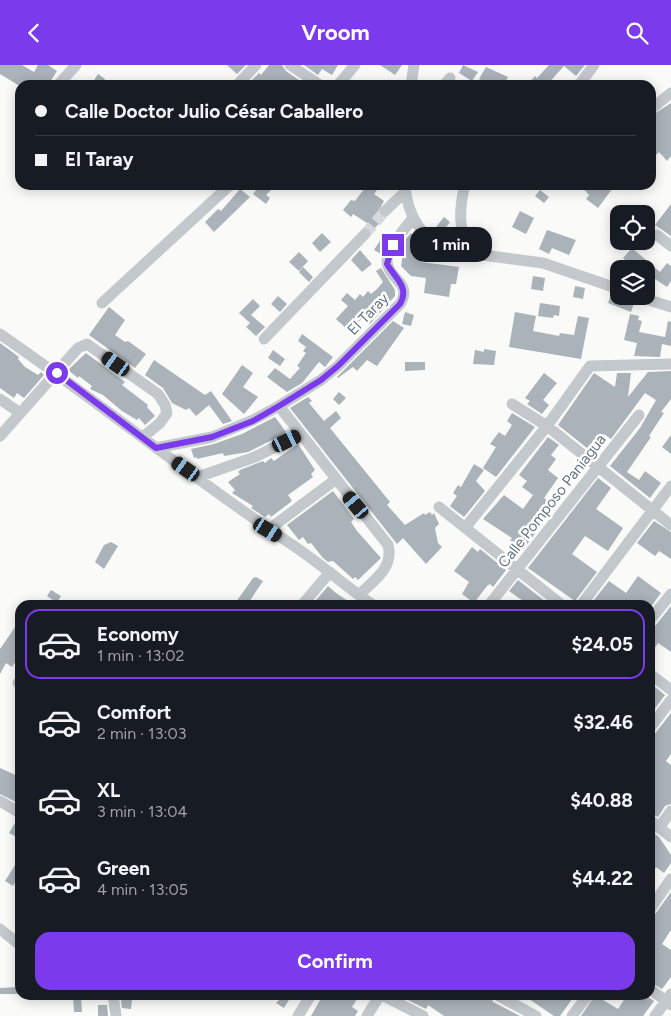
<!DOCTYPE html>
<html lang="en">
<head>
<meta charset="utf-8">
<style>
  :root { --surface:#171b24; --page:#20242c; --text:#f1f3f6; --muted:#9ea1a6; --line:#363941; --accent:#7c3aed }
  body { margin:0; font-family:Figtree,sans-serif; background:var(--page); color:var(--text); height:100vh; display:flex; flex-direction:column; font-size:19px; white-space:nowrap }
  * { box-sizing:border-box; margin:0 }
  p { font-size:16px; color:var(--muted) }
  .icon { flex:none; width:28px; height:28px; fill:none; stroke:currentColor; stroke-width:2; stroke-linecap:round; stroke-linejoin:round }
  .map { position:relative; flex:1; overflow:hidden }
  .details { position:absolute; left:15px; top:535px; width:640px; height:400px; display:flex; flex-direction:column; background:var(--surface); border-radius:15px; box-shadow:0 2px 12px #0003 }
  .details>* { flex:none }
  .top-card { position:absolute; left:15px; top:15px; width:641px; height:110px; border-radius:15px; box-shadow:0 2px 12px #0003; display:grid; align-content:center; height:110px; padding:0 20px; background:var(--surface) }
  .fabs { position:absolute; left:610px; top:140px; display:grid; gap:10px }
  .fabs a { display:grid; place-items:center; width:45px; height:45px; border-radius:10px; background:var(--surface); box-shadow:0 2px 12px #0003; font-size:25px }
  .end { position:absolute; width:22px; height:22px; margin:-11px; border:6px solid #7c3aed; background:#fff; box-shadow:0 0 0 2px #fff }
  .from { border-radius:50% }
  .bubble { position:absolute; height:35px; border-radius:15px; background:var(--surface); box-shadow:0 2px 12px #0003; font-size:16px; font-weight:700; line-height:35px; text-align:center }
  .car { position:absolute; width:15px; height:30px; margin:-15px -8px; border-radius:6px; box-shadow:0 0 4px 1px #0007; background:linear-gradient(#222 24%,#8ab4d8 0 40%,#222 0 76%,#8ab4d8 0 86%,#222 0) }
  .top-card b { display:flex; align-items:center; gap:18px; height:48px; font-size:19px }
  .top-card b+b { border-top:1px solid var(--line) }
  .top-card i { width:12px; height:12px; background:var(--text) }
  ul { padding:9px 0 0; list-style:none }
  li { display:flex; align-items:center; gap:15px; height:70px; margin:0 10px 8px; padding:0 10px; border:2px solid transparent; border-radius:15px }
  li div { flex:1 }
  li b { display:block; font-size:19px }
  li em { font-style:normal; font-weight:700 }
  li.on { border-color:var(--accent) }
  li>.icon { width:45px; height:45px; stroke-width:1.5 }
  .action { display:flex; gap:10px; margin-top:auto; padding:10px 20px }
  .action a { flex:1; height:58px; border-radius:15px; background:var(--accent); color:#fff; font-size:20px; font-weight:700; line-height:58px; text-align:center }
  header { display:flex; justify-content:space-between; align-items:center; height:65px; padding:0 20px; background:var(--accent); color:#fff; font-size:22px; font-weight:700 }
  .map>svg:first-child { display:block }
</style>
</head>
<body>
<header><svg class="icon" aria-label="back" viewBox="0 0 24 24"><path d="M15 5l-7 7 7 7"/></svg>Vroom<svg class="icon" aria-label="search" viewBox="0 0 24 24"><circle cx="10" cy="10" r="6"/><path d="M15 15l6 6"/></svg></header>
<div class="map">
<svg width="671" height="951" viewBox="0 0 671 951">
  <rect width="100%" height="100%" fill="#fafaf8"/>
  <!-- building -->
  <path fill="#aab3b9" d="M0 0H22L34 7 38 0H48L57 6 48 20H18L0 9Z
    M227 0H246L237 9Z
    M269 0H282L286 6 306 20H247L259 8 261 10Z
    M304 0H338L332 10 322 4 318 10Z
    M380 0H402L395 10Z
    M463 0 478 7 472 16 459 8Z
    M549 0H585L576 11 564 1 547 20H527L535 11 537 13Z
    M486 2 508 12 504 20H490L479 14Z
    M98 9 105 14 101 20H91Z
    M671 38V91L667 96 659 87 651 95V51Z
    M260 120H276L266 130 270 133 266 139 253 129Z
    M360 120H381L374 129 384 136 378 147 384 153 375 163 353 149 351 152 343 145 351 135 355 136 364 124Z
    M580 120H615L598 143 586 134 589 130Z
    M240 124 250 132 214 167 205 157 218 144 221 146Z
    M540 125 549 132 544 138 535 131Z
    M671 139V171L655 160Z
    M520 146 534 153 526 169 512 162Z
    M444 152 450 157 442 168 436 162Z
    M547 165 576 175 569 190 552 183 549 189 539 184Z
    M322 168 331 177 320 187 312 178Z
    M411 168 419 176 418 182 423 183 421 197 459 202 456 219H451L449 232 424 228 426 213 411 211 401 201 405 175Z
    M381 174 386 177 381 189 374 185Z
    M632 183 660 207 667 198 671 201V216L667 222 655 214 652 218 646 213V204H635L623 193Z
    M360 185 372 199 362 207 351 195Z
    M299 187 308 196 299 206 289 197Z
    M303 202 313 212 309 217 299 207Z
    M381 203 395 225V231L370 259 362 253 350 267 336 254 348 241 341 235 347 228 355 235 360 229 363 232 368 226 371 229 377 224 383 217 376 206Z
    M533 211 545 213 543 226 531 224Z
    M575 221 585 223 583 234 573 232Z
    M611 230 634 238 631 247 608 238Z
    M278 231 287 239 280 247 271 239Z
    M253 234 260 241 251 250 265 262 256 271 246 262 250 258 239 248Z
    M540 238 560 241 559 251 554 250 553 253 538 251Z
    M109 242 125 255 115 270 125 277 128 276 146 289 135 303 89 270Z
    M405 247 414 250 411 261 402 259Z
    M515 247 536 251 533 266 559 271 560 268 574 270 578 251 589 253 581 294 509 282Z
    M630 249 639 251 638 255 642 256 639 267 665 272 668 256 671 257V281L662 279 660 292 634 291 637 278 624 275Z
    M393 256 404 263 377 301 367 295 357 306 353 302 338 313 337 312Z
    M302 269 333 292 325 302 319 297 302 318 287 327 267 312 275 303 290 314 300 303 297 301 306 288 303 286 306 282 298 276Z
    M0 278 19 292 18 294 25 302 38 310 41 307 44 310 24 333 17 328 14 333 0 323Z
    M484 284 496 286 494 300 473 299 475 285 484 287Z
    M273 285 285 294 280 301 268 293Z
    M86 288 125 317 122 320 148 340 147 342 155 351 145 360 139 353 137 355 122 346 103 330 90 324 92 321 79 311 78 313 68 305Z
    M154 295 205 330 211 326 232 356 223 359 209 340 196 351 189 343 186 345 172 338 163 323 145 310Z
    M405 297H425V305L405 306Z
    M242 300 253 308 243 322 258 332 244 349 222 329Z
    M671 306V334L661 347 664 348 649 371 651 372 627 407 639 415 645 406 661 418 650 433 610 401 640 363 656 335 645 328 611 374 604 369 592 387 558 360 594 308 615 322 617 308H631L628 332 648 307Z
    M544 308 557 318 543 335 549 340 542 349 527 339 530 336 525 333Z
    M339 327 346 333 339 340 333 334Z
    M308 332 312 336 309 338 324 356 336 346 341 353 330 363 390 437 387 440 405 460 424 448 425 450 430 447 432 450 434 448 439 459 435 463 438 478 442 482 426 499 403 473 397 479 290 343Z
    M512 348 535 362 496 412 483 403 496 382 490 379 499 367 505 371 512 360 507 356Z
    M275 352 286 367 280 371 248 387 224 391 223 388 197 394V392L194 393 191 384 214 379 242 369Z
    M671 370V389L662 382Z
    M548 372 559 380 551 390 556 394 548 405 558 413 544 433 555 441 523 485 510 476 512 473 483 454 504 430 523 444 533 430 522 422 527 416 519 410Z
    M298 379 315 405 311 409 313 412 288 430 292 436 271 452 269 449 265 452 251 443 253 441 232 428 235 425 228 417 240 409 238 407 240 405 263 396 265 398 271 393 274 396Z
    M474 399 484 405 476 416 485 426 464 452 450 441 457 431 453 428 458 420 461 422Z
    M598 413 611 423 596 444 623 463 608 486 585 471 572 489 597 507 575 536 528 503Z
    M333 426 354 454 351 457 357 466 381 493 358 515 355 512 353 514 333 496 328 497 323 493 311 478 308 479 303 472 299 475 287 460Z
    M654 456 671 467V494L659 486 655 491 637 478Z
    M111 477 118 481 104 504 95 497 104 480Z
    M472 482 478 487 480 484 506 505 493 522 490 519 487 521 474 538 462 529 469 517 454 506Z
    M638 511 661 528 650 543V540H590L609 516 626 528Z
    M256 512 263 516 247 540 236 537 253 513Z
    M518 515 550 540H529L509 526Z
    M328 521 336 528 354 540H312Z
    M51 525 61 531 57 538 47 531Z
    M671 541V587L658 578 650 590V562L656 560Z
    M20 555V590L12 602 6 598 0 609V584Z
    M655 622 665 630 650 650V628Z
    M671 648V689L666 696 671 700V739L665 741 658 752 650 748V675Z
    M0 703 20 712V718L15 726 20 729V739L0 729Z
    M14 759 20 762V774L9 768Z
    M650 765 659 772 671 790V798L664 808 656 802 650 813Z
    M20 792V809L13 821 5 816Z
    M671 827V865L662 879 671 885V912L662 924 650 917V851L656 848Z
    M20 922V929H0V923Z
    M73 930H81L82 947H74Z
    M270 930H292L284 943 276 938 279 935Z
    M323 930H349L357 934 352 942 358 946 355 951H311Z
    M398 930H442L448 934 451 930H490L493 937 520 951H444L428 940 426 944Z
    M523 930H575L560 951H554Z
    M595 930 618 944 627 930H645L654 936 643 951H581Z
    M121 935H132L131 944 122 943Z
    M98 940H107L108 951H98Z"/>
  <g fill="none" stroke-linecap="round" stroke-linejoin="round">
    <!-- minor-tunnel -->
    <path stroke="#d5d9db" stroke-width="11" stroke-dasharray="11 5.5" stroke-linecap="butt" d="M365 169 385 146"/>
    <!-- minor -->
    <path stroke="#c3c8cc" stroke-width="11" d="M290 0 320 20
      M58 20 76 0
      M237 20 256 0
      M338 20 355 0
      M411 20 414 0
      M444 20 450 13
      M579 20 594 0
      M651 44 671 28
      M405 120C407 150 422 176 452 186L543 198 619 224
      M465 120C459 142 458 168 470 188
      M385 146 405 127
      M657 170 671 181
      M637 231 671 242
      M102 238 230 120
      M0 269C99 337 192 413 291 479 320 498 345 521 373 540
      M264 274 365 169
      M0 334 20 348
      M512 339 547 361 671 460
      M279 341 388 480C394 503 374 515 359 530
      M0 371 78 283 87 279 158 329 165 340 167 348 160 358 143 372
      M156 383 212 372 253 355 279 341 321 315 338 301 400 239C413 218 389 215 387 197 386 185 406 162 413 153
      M198 412 255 392 299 370
      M439 442 562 540
      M465 463 547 361 590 301 671 299
      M268 465 335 415
      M302 540 330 507
      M489 540 639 350
      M581 540 671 421
      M650 555 671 529
      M650 609 671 625
      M18 618 20 616
      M650 663 671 635
      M0 736 20 748
      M650 755 671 772
      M659 763 671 746
      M650 844 671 814
      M0 864 20 880
      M650 924 671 940
      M113 930 116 951
      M382 930 423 951
      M497 930 536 951
      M298 951 311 930
      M367 951 380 930
      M572 951 588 930
      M655 951 671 929"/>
  </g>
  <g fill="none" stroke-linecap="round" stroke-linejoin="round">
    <!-- route -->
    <path stroke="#7c3aed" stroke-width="6" d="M57 308 156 383 212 372 253 356 279 341 321 315 338 301 400 239C410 222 395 213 387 199L393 180"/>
  </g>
  <g text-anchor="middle" stroke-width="5" stroke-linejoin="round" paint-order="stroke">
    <!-- street labels -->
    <g font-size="15" fill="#657683" stroke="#fff">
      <text transform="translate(368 249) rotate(-46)" y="5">El Taray</text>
      <text transform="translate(552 436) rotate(-52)" y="5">Calle Pomposo Paniagua</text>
    </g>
  </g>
</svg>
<div class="fabs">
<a><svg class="icon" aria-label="locate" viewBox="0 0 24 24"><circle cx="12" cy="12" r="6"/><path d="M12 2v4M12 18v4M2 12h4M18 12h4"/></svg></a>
<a><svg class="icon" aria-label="layers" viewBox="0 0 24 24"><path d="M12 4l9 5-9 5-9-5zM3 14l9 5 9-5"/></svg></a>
</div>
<i class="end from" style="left:57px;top:308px"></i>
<i class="end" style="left:393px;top:180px"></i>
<div class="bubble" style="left:410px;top:162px;width:82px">1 min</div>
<i class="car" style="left:116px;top:299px;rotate:305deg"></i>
<i class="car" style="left:287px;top:376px;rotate:64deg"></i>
<i class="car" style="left:186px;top:404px;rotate:305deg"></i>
<i class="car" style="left:356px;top:440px;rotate:320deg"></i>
<i class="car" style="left:268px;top:465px;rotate:121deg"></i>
<div class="top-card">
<b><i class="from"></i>Calle Doctor Julio César Caballero</b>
<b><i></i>El Taray</b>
</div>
<section class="details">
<ul>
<li class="on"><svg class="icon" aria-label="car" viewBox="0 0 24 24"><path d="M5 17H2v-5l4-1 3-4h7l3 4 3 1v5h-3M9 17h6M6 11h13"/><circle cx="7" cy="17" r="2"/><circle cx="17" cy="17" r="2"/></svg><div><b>Economy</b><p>1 min · 13:02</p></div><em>$24.05</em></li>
<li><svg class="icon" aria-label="car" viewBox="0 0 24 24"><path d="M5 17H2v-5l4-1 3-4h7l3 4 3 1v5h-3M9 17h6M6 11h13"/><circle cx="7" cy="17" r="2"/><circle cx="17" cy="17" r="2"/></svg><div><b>Comfort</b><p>2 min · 13:03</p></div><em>$32.46</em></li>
<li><svg class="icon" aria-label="car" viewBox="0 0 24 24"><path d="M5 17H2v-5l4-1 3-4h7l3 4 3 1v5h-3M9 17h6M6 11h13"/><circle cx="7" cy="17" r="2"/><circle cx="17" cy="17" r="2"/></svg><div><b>XL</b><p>3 min · 13:04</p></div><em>$40.88</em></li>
<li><svg class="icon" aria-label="car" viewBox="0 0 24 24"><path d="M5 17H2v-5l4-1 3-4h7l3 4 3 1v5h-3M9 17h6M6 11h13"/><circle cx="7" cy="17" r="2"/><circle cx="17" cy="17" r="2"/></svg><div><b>Green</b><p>4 min · 13:05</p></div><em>$44.22</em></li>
</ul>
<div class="action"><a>Confirm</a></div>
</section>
</div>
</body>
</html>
